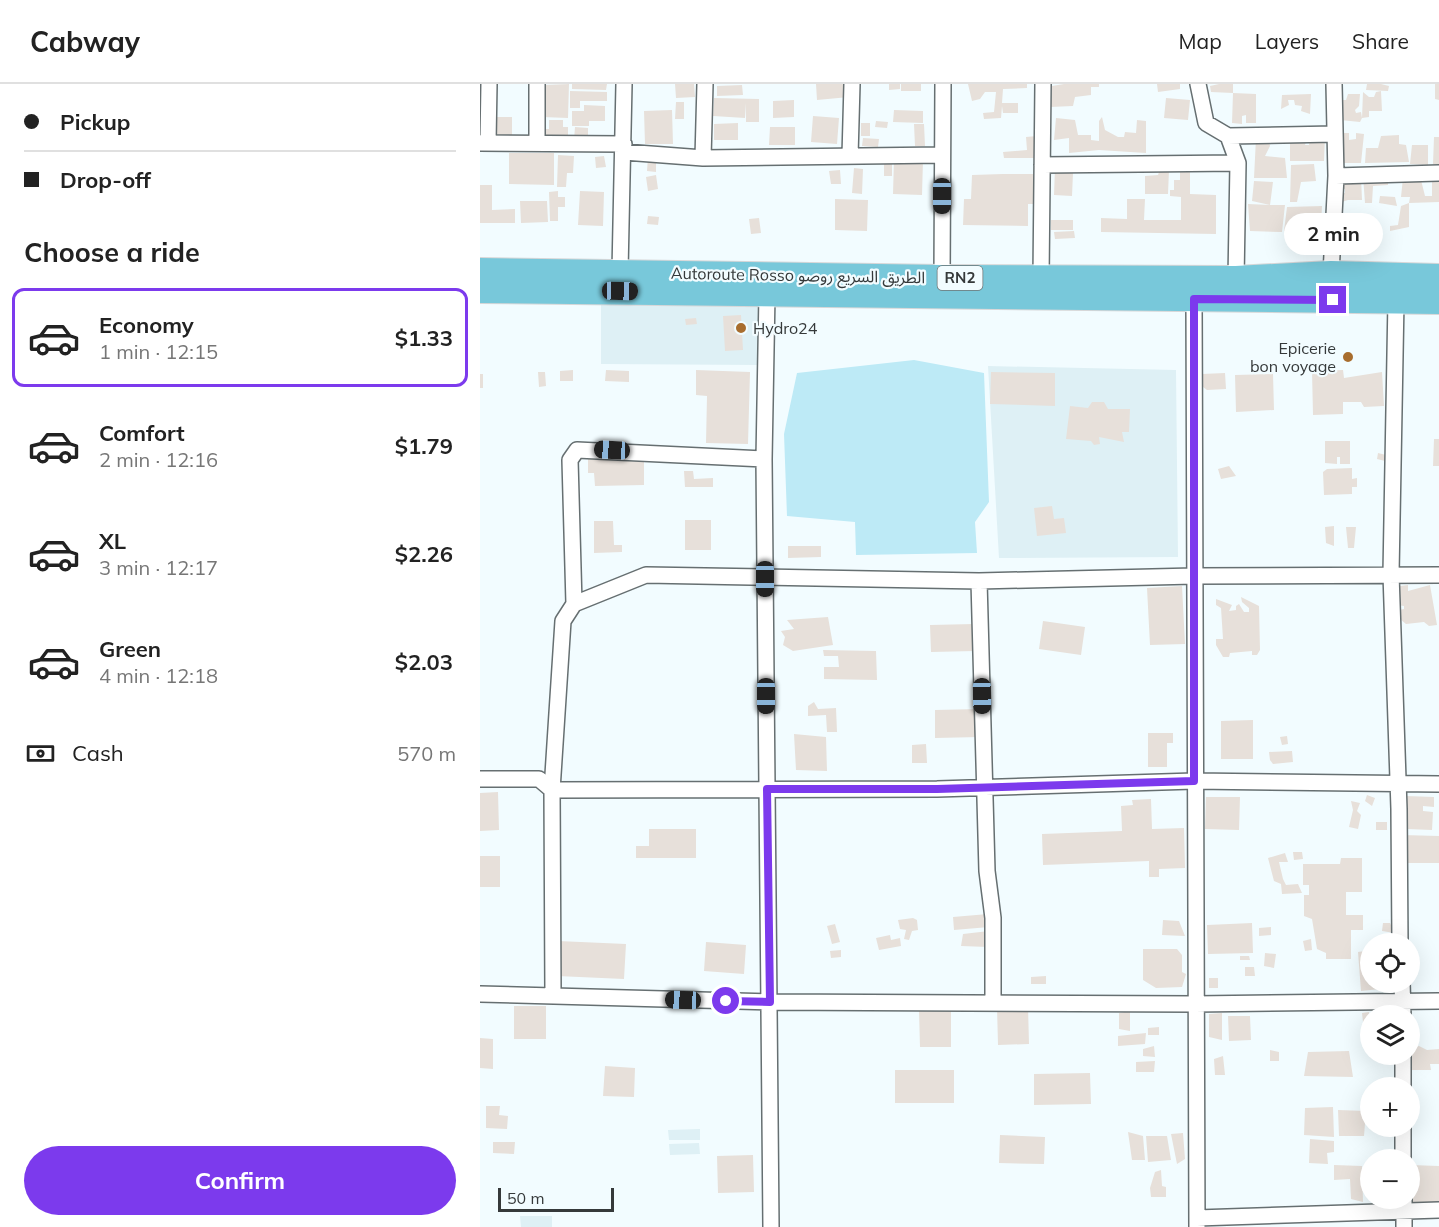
<!DOCTYPE html>
<html lang="en">
<head>
<meta charset="utf-8">
<style>
  :root { --surface:#fff; --page:#f6f6f6; --text:#222; --muted:#767676; --line:#e0e0e0; --accent:#7c3aed }
  body { margin:0; font-family:Mulish,"Noto Sans Arabic",sans-serif; background:var(--page); color:var(--text); height:100vh; display:flex; flex-direction:column; font-size:22px; white-space:nowrap }
  * { box-sizing:border-box; margin:0 }
  p { font-size:20px; color:var(--muted) }
  .icon { flex:none; width:33px; height:33px; fill:none; stroke:currentColor; stroke-width:2; stroke-linecap:round; stroke-linejoin:round }
  .map { position:relative; flex:1; overflow:hidden }
  .side { display:flex; flex-direction:column; background:var(--surface); width:480px }
  .side>* { flex:none }
  .hud { display:grid; align-content:center; height:132px; padding:0 24px; background:var(--surface) }
  .tools { position:absolute; left:880px; top:849px; display:grid; gap:12px }
  .tools a { display:grid; place-items:center; width:60px; height:60px; border-radius:50%; background:var(--surface); box-shadow:0 6px 24px #0002; font-size:30px }
  .scale { position:absolute; left:18px; bottom:15px; width:116px; box-sizing:border-box; padding-left:6px; border:3px solid #35393a; border-top:0; font-size:16px; line-height:21px; white-space:nowrap; color:#35393a; -webkit-text-stroke:4px #f2fcff; paint-order:stroke }
  .end { position:absolute; width:27px; height:27px; margin:-14px; border:8px solid #7c3aed; background:#fff; box-shadow:0 0 0 3px #fff }
  .from { border-radius:50% }
  .bubble { position:absolute; height:42px; border-radius:21px; background:var(--surface); box-shadow:0 6px 24px #0002; font-size:20px; font-weight:700; line-height:42px; text-align:center }
  .car { position:absolute; width:18px; height:36px; margin:-18px -9px; border-radius:8px; box-shadow:0 0 4px 2px #0007; background:linear-gradient(#222 24%,#8ab4d8 0 40%,#222 0 76%,#8ab4d8 0 86%,#222 0) }
  .hud b { display:flex; align-items:center; gap:21px; height:57px; font-size:22px }
  .hud b+b { border-top:2px solid var(--line) }
  .hud i { width:15px; height:15px; background:var(--text) }
  ul { padding:0; list-style:none }
  li { display:flex; align-items:center; gap:18px; height:99px; margin:0 12px 9px; padding:0 12px; border:3px solid transparent; border-radius:12px }
  li div { flex:1 }
  li b { display:block; font-size:22px }
  li em { font-style:normal; font-weight:700 }
  li.current { border-color:var(--accent) }
  li>.icon { width:54px; height:54px; stroke-width:1.5 }
  h2 { padding:0 24px; font-size:27px; line-height:72px }
  .pay { display:flex; align-items:center; gap:15px; height:66px; padding:0 24px; font-size:22px }
  .pay p { margin-inline-start:auto }
  .action { display:flex; gap:12px; margin-top:auto; padding:12px 24px }
  .action a { flex:1; height:69px; border-radius:36px; background:var(--accent); color:#fff; font-size:24px; font-weight:700; line-height:69px; text-align:center }
  header { display:flex; align-items:center; gap:36px; box-sizing:border-box; height:84px; padding:0 30px; background:var(--surface); border-bottom:2px solid var(--line) }
  header strong { font-size:28px }
  nav { display:flex; gap:33px; margin-inline-start:auto; font-size:21px }
  main { display:flex; flex:1; min-height:0 }
  .map>svg:first-child { display:block }
</style>
</head>
<body>
<header>
<strong>Cabway</strong>
<nav><a>Map</a><a>Layers</a><a>Share</a></nav>
</header>
<main>
<section class="side">
<div class="hud">
<b><i class="from"></i>Pickup</b>
<b><i></i>Drop-off</b>
</div>
<h2>Choose a ride</h2>
<ul>
<li class="current"><svg class="icon" aria-label="car" viewBox="0 0 24 24"><path d="M5 17H2v-5l4-1 3-4h7l3 4 3 1v5h-3M9 17h6M6 11h13"/><circle cx="7" cy="17" r="2"/><circle cx="17" cy="17" r="2"/></svg><div><b>Economy</b><p>1 min · 12:15</p></div><em>$1.33</em></li>
<li><svg class="icon" aria-label="car" viewBox="0 0 24 24"><path d="M5 17H2v-5l4-1 3-4h7l3 4 3 1v5h-3M9 17h6M6 11h13"/><circle cx="7" cy="17" r="2"/><circle cx="17" cy="17" r="2"/></svg><div><b>Comfort</b><p>2 min · 12:16</p></div><em>$1.79</em></li>
<li><svg class="icon" aria-label="car" viewBox="0 0 24 24"><path d="M5 17H2v-5l4-1 3-4h7l3 4 3 1v5h-3M9 17h6M6 11h13"/><circle cx="7" cy="17" r="2"/><circle cx="17" cy="17" r="2"/></svg><div><b>XL</b><p>3 min · 12:17</p></div><em>$2.26</em></li>
<li><svg class="icon" aria-label="car" viewBox="0 0 24 24"><path d="M5 17H2v-5l4-1 3-4h7l3 4 3 1v5h-3M9 17h6M6 11h13"/><circle cx="7" cy="17" r="2"/><circle cx="17" cy="17" r="2"/></svg><div><b>Green</b><p>4 min · 12:18</p></div><em>$2.03</em></li>
</ul>
<div class="pay"><svg class="icon" aria-label="cash" viewBox="0 0 24 24"><path d="M3 7h18v10H3z"/><circle cx="12" cy="12" r="2"/></svg>Cash<p>570 m</p></div>
<div class="action"><a>Confirm</a></div>
</section>
<div class="map">
<svg width="959" height="1143" viewBox="0 0 959 1143">
  <rect width="100%" height="100%" fill="#f2fcff"/>
  <!-- built -->
  <path fill="#def0f5" d="M121 221 279 222V281L121 280Z
    M508 282 696 286 698 473 519 474Z
    M220 1045V1056H189L188 1046Z
    M219 1059 220 1070 190 1071 189 1060Z
    M40 1132H72V1143H41Z"/>
  <!-- green -->
  <path fill="#bdeaf6" d="M434 276 504 289 509 418 495 438 497 469 376 471 375 438 307 432 304 350 317 289Z"/>
  <!-- building -->
  <path fill="#e7e0da" d="M89 0 88 34 62 33 63 1Z
    M92 0H127L126 6 92 5Z
    M195 0H214L215 13 196 14Z
    M336 0H368L369 13 337 16Z
    M409 0H420V5L409 6Z
    M421 0H441V7H421Z
    M488 0H547V4L523 5 522 19H538V29H523L522 22 521 34 504 35 503 29 514 28 516 8H505L500 15 492 17Z
    M584 0H619V3H611V11L595 13 593 22 570 23 572 2Z
    M677 0H700V5L678 8Z
    M739 0H753V9L776 10V39H766V31L762 32V40L752 39 753 9 731 8 730 2Z
    M887 0H901L909 2 908 7 886 6Z
    M955 0H959V16L955 15Z
    M262 1 263 11 237 12V2Z
    M90 7 127 8V17H100V24H90Z
    M901 7 902 27H889V33L882 34 880 38 860 36 859 16H866L868 10H880L879 22 875 26 876 29 881 28 882 34 883 8 889 13H894L896 8Z
    M831 10 830 30 821 27 822 22 815 21 814 16H808L809 21 801 25 802 11Z
    M234 14 279 15V38H266V19L265 34 233 32Z
    M686 14 710 16 708 36 684 34Z
    M314 16V33L293 34V17Z
    M196 18H204V35H195Z
    M104 21 125 22V37H109V42H92V27H104Z
    M192 26 193 60H165L164 27Z
    M414 26 443 27V39L413 38Z
    M333 32 359 34 357 60 331 58Z
    M14 33H32V54H14Z
    M622 33 625 46 638 53H644L645 48 656 49 657 36 666 37V69L619 66 589 69V54L574 56 576 34 595 36 598 51H611V56L619 57V37Z
    M69 36H83V43H88V56H61V45H69Z
    M396 37 408 38 407 44 395 43Z
    M258 39V56H234V40Z
    M381 39H390V52H381Z
    M434 40H444L445 62H435Z
    M95 43 108 44V56H94Z
    M290 43H315V61H289Z
    M861 49H869V56L876 55V49L884 50 881 79H859Z
    M919 51V60L926 61 929 78 885 79 886 64H898L901 52Z
    M557 52V74H524L523 68 547 66 546 53Z
    M845 52 844 77H810V53L827 54 825 61H829L830 54Z
    M788 53 790 62 785 72 805 74 807 94H774L776 54Z
    M954 53H959V80H953Z
    M383 54 399 55 398 63 382 62Z
    M932 61H948V81L930 80Z
    M29 69H74V101L29 100Z
    M78 71 94 72 93 89H87L86 103H77Z
    M124 72 126 83 116 84 115 73Z
    M168 73H176V88L167 87Z
    M414 75 443 76 442 111 413 110Z
    M404 79H412V92H404Z
    M834 80 836 97 821 98 817 118H810L811 81Z
    M603 83 604 89H593L592 112 574 111 575 84Z
    M374 84 383 85 382 110 372 109Z
    M360 86 361 100H351L349 87Z
    M689 86 688 110H665V92L678 91 679 88Z
    M700 86H710V110L736 111V150L621 148V134L647 135V115H665L664 136H701V113L690 112V106H694V96H700Z
    M523 90H556V120H548V142L483 141 484 115H491L492 91Z
    M176 91 178 105 168 107 166 93Z
    M908 91V101L893 102 892 119H885L883 92Z
    M940 92 945 112H952V96H959V118L929 119 930 113H921L923 94Z
    M858 93H881L882 116H868L858 119V110L865 109V105H857Z
    M774 97 793 98 790 121H805L802 148 770 147 768 120 790 121 772 117Z
    M0 101H12V126L35 125V139H0Z
    M78 107V113H85V123H78V137H70L69 108Z
    M100 107 124 108 123 142 98 141Z
    M900 112 915 113 917 122 899 119Z
    M355 115 388 116 387 147 355 146Z
    M40 117H67L68 138 41 139Z
    M929 119V143L910 147V142L918 141 921 122Z
    M842 122 841 140 815 137 813 148 804 147 807 123Z
    M168 132 179 133 178 141 167 140Z
    M888 133 892 134 893 149 859 148 858 139H885Z
    M279 134 281 149 271 150 269 135Z
    M571 136H593V146H571Z
    M594 147 595 154 575 155 574 148Z
    M261 231 263 266 245 267 243 232Z
    M216 234 217 240 206 241 205 235Z
    M93 286V297H80V287Z
    M126 286 149 287V298L125 297Z
    M216 286 270 288 268 360 226 359 227 312 216 311Z
    M863 286 864 294 902 288 904 322 884 323 881 318H863V330L833 331 832 287Z
    M58 288H65L66 302 59 303Z
    M511 288 575 289V322L510 320Z
    M745 289 746 305 727 306 719 300 722 290Z
    M0 290H3V304H0Z
    M793 290 794 326 756 328 755 291Z
    M612 318H624L628 325H650L649 348H642L644 358 619 353 620 360 614 361 611 357 586 355 590 322 608 324Z
    M954 355H959V382H953Z
    M845 357H870V380H860V373H857V380L845 379Z
    M898 369 906 371 905 377 897 375Z
    M164 370V401L115 402 114 389H108V371Z
    M749 382 756 392 741 395 738 385Z
    M872 384V395L877 394V403H872V410L844 411 843 388 847 385Z
    M204 387H213L214 395 233 394V403H205Z
    M572 422 574 435 584 434 586 449 557 452 554 424Z
    M205 436H231V466H205Z
    M114 437H133L134 461H142V468L114 469Z
    M854 442V462L846 459 845 443Z
    M866 443H876L874 464H868Z
    M308 462H341V473L308 474Z
    M928 501V507L950 501 957 541 949 542 944 538 926 540 920 535 919 526 924 525V522L917 521 920 502Z
    M702 502 705 560 670 561 667 504Z
    M761 513 779 522 780 566 777 571H772V567L750 569 749 573H743L736 561V555H743L741 524 736 521V515L752 521 749 527 756 526V522L759 520 764 528H769V524L762 518Z
    M348 533 353 561 313 567 303 561 305 553 301 547 314 545 307 536Z
    M563 537 605 543 601 571 559 565Z
    M494 540 495 567 451 568 450 541Z
    M343 566 396 567 397 596 344 595V583H359L358 572H344Z
    M334 618 338 625 356 624 357 648H347L346 631 328 632V622Z
    M499 625 500 653 455 654V626Z
    M773 636V675H741V637Z
    M668 649H693V659H687V683H668Z
    M314 650 346 653 347 687 316 686Z
    M807 652 808 660 802 661 800 653Z
    M446 660 447 679H432V661Z
    M812 667 813 678 793 680 790 676 789 668Z
    M18 708 19 746 0 747V709Z
    M887 711 895 714 892 722 885 717Z
    M926 712 954 713V723L943 722V727L953 728 952 746 927 745 924 748Z
    M726 713H760L759 746 725 745Z
    M671 715 672 745 704 744 705 784 679 785V793H669V777L563 781 562 750 642 747 641 722 653 721 652 716Z
    M871 717 880 719 877 727 881 731 878 745 869 743 873 726Z
    M896 738H907V746H896Z
    M169 745H216V774H156V762H169Z
    M922 751 959 752V779H922Z
    M813 768H822L823 775 814 776Z
    M805 769 808 778H799L803 795 806 801 818 800 822 809 802 810 801 800 794 797 788 774Z
    M0 772H20V803H0Z
    M861 774H882V808H866V831H883V846H871V875H846V869L837 865 832 835 824 832V811H829V801H823V780H860Z
    M508 830 509 843 474 846 473 833Z
    M433 834 437 836 438 846 432 847 429 856 424 855 426 846 420 845 418 836Z
    M683 836 699 837 705 852 682 851Z
    M772 839 773 869 728 870 727 841Z
    M903 839H910L915 849 902 847Z
    M355 840 360 858 352 860 347 842Z
    M791 843V851L779 852V844Z
    M509 847 508 863 481 862 483 850Z
    M410 851 411 856 420 854 421 862 399 866 396 854Z
    M831 855 832 866 825 867 823 857Z
    M78 857 146 860 144 895 77 892Z
    M226 858 266 861 264 890 224 887Z
    M663 865H697L702 871V888L706 890 702 903 676 904 663 896Z
    M361 866V873L351 874 350 867Z
    M891 866V898H916L918 903 881 907 878 868Z
    M785 869 796 870 794 884 784 882Z
    M760 872H769L770 876H760Z
    M765 883H774L775 892H765Z
    M566 892V900H551V893Z
    M729 894H738V904H729Z
    M34 922H66V955H34Z
    M548 922 549 960 518 961 517 923Z
    M439 926H471V963H440Z
    M650 927V947L639 945V929Z
    M889 928 890 937 883 938 882 929Z
    M742 929V956L729 953V930Z
    M748 932H770L771 956 749 957Z
    M679 943V951H668V944Z
    M666 949 665 960 638 962V952Z
    M883 953H891V968H886Z
    M0 954 13 955V985L0 984Z
    M674 962 675 973 663 972V965Z
    M939 962 947 966 959 965V980H950L951 986H932V963Z
    M790 966 799 968V977H790Z
    M869 967 873 993 824 992 828 968Z
    M743 972 745 991H735L734 975Z
    M675 977 674 988H656V978Z
    M125 982 155 984 154 1013 123 1012Z
    M415 986H474V1019H415Z
    M610 989 611 1020 554 1021V990Z
    M6 1022H20L19 1031 28 1032 27 1045 6 1044Z
    M853 1023 854 1053 824 1051 825 1024Z
    M858 1026 886 1027 884 1052H859Z
    M648 1048 663 1052 665 1076H652Z
    M703 1049 705 1075 697 1080 691 1050Z
    M520 1051 565 1053 564 1080 519 1079Z
    M666 1052H687L691 1076 668 1078Z
    M830 1055 854 1057V1068L847 1069 848 1080 829 1079Z
    M13 1058H35L34 1070 13 1069Z
    M273 1071 274 1108 238 1109 237 1072Z
    M854 1081 882 1082 883 1118 871 1115 870 1095 854 1096Z
    M930 1081 959 1082V1120L930 1119Z
    M681 1086 682 1102 686 1103V1113H671L670 1104 675 1088Z"/>
  <g fill="none" stroke-linecap="round" stroke-linejoin="round">
    <!-- minor casing -->
    <g stroke="#666f71" stroke-width="18">
      <path id="minor" d="M57 0V59
        M718 0 726 39 748 52 758 79 756 195
        M748 52 855 50
        M8 58 9 0
        M0 59 144 60
        M144 68 223 74 462 71
        M370 72 372 0
        M223 74 225 0
        M562 81 758 79
        M856 92 959 89
        M140 187 144 0
        M851 190 856 92 854 0
        M462 194 463 0
        M561 194 563 0
        M287 210 284 375 291 1143
        M714 215 717 1143
        M916 216 911 490 919 725 920 860
        M499 497 507 787 513 834V918
        M94 520 90 376 97 366 284 375
        M0 695H59L72 706 457 705 714 697 959 700
        M922 898 923 932
        M0 910 289 918 715 920 959 917
        M73 912 72 706 83 537 94 520 166 491 499 497 714 492 959 491
        M923 970V1004
        M923 1042V1076
        M924 1114V1143
        M717 1134 959 1126"/>
    </g>
    <!-- trunk casing -->
    <g stroke="#d7d7d8" stroke-width="28">
      <path id="trunk" d="M0 187 462 194 756 195 851 190 959 193
        M0 206 959 217"/>
    </g>
    <!-- minor -->
    <use href="#minor" stroke="#fff" stroke-width="15"/>
    <!-- trunk -->
    <use href="#trunk" stroke="#78c8da" stroke-width="26"/>
  </g>
  <g fill="none" stroke-linecap="round" stroke-linejoin="round">
    <!-- route -->
    <path stroke="#7c3aed" stroke-width="8" d="M246 917 290 918 287 705H457L714 697V215L853 216"/>
  </g>
  <!-- markers -->
  <g fill="#a86d2e" stroke="#f2fcff" stroke-width="2">
    <circle cx="261" cy="244" r="6"/>
    <circle cx="868" cy="273" r="6"/>
  </g>
  <g text-anchor="middle" stroke-width="4.5" stroke-linejoin="round" paint-order="stroke">
    <!-- shield labels -->
    <rect fill="#f2fcff" stroke="#6e7475" stroke-width="1.5" x="457.5" y="182" width="45" height="24" rx="4.5"/>
    <g font-size="15" font-weight="bold" fill="#35393a">
      <text x="480" y="199">RN2</text>
    </g>
    <!-- street labels -->
    <g font-size="16" fill="#35393a" stroke="#f2fcff">
      <text transform="translate(318 191) rotate(1)" y="6">Autoroute Rosso الطريق السريع روصو</text>
    </g>
    <!-- poi labels -->
    <g font-size="16" fill="#35393a" stroke="#f2fcff" text-anchor="start">
      <text x="273" y="250">Hydro24</text>
      <text x="856" y="270" text-anchor="end">Epicerie<tspan x="856" dy="18">bon voyage</tspan></text>
    </g>
  </g>
</svg>
<div class="tools">
<a><svg class="icon" aria-label="locate" viewBox="0 0 24 24"><circle cx="12" cy="12" r="6"/><path d="M12 2v4M12 18v4M2 12h4M18 12h4"/></svg></a>
<a><svg class="icon" aria-label="layers" viewBox="0 0 24 24"><path d="M12 4l9 5-9 5-9-5zM3 14l9 5 9-5"/></svg></a>
<a>+</a>
<a>−</a>
</div>
<div class="scale">50 m</div>
<i class="end from" style="left:246px;top:917px"></i>
<i class="end" style="left:853px;top:216px"></i>
<div class="bubble" style="left:804px;top:129px;width:99px">2 min</div>
<i class="car" style="left:462px;top:112px;rotate:180deg"></i>
<i class="car" style="left:140px;top:207px;rotate:91deg"></i>
<i class="car" style="left:132px;top:366px;rotate:273deg"></i>
<i class="car" style="left:285px;top:495px;rotate:180deg"></i>
<i class="car" style="left:286px;top:612px;rotate:180deg"></i>
<i class="car" style="left:502px;top:612px;rotate:179deg"></i>
<i class="car" style="left:203px;top:916px;rotate:272deg"></i>
</div>
</main>
</body>
</html>
